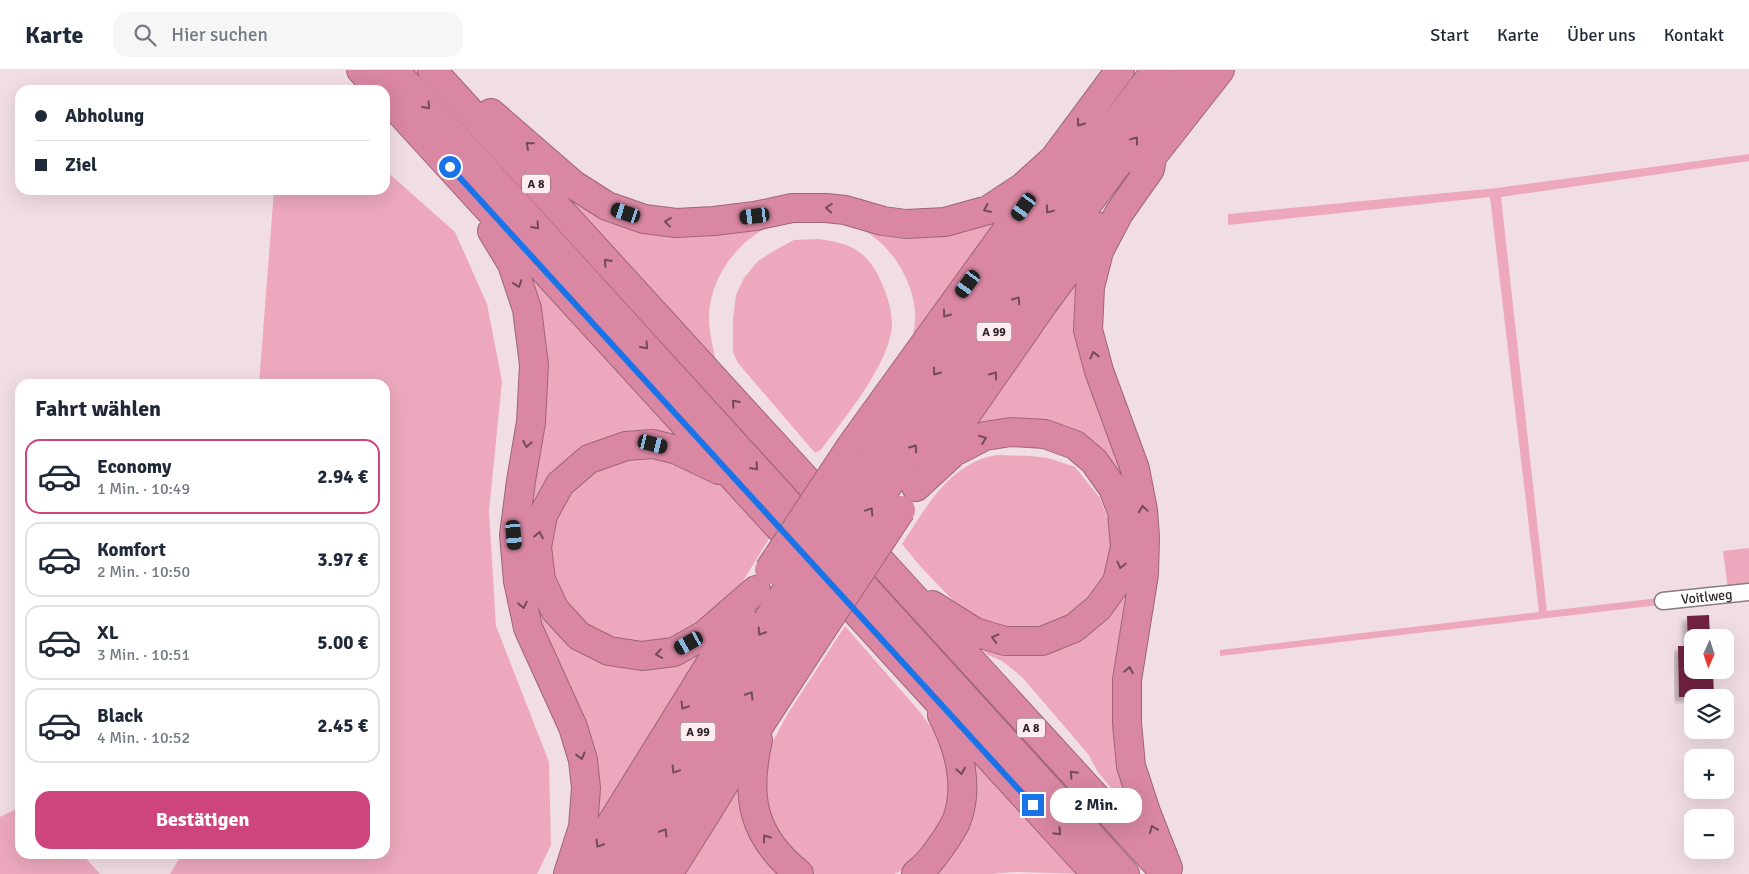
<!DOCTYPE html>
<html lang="de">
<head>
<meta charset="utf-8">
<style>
  :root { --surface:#fff; --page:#f6f6f7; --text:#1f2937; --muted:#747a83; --line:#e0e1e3; --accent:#ce447d }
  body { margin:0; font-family:Signika,sans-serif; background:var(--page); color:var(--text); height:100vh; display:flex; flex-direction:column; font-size:19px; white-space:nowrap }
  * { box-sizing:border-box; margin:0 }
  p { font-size:16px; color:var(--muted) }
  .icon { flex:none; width:28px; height:28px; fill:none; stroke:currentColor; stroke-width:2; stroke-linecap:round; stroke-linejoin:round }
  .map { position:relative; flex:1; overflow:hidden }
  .sheet { position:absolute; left:15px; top:309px; width:375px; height:480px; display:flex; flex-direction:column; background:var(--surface); border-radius:15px; box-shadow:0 5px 20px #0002 }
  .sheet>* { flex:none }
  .hud { position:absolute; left:15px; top:15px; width:375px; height:110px; border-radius:15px; box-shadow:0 5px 20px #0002; display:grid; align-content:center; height:110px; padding:0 20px; background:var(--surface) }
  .needle { width:32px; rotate:183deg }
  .fabs { position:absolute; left:1684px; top:559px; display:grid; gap:10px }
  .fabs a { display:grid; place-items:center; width:50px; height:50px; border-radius:10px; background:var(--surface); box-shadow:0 5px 20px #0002; font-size:25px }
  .end { position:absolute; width:22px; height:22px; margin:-11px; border:6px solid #1a73e8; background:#fff; box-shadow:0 0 0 2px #fff }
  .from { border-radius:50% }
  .bubble { position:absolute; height:35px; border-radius:15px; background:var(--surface); box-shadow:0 5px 20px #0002; font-size:16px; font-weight:800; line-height:35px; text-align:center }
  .car { position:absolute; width:15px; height:30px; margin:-15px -8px; border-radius:6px; box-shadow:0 0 4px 1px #0007; background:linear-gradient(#222 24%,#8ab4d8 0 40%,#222 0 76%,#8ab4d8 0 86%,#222 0) }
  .hud b { display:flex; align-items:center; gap:18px; height:48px; font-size:19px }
  .hud b+b { border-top:1px solid var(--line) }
  .hud i { width:12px; height:12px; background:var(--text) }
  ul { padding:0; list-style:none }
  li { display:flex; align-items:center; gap:15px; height:75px; margin:0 10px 8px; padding:0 10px; border:2px solid var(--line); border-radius:15px }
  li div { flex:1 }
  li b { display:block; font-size:19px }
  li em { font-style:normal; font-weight:800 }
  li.selected { border-color:var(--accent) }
  li>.icon { width:45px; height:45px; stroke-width:1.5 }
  h2 { padding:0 20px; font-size:22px; line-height:60px }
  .cta { display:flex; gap:10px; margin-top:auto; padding:10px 20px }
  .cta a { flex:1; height:58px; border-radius:15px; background:var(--accent); color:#fff; font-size:20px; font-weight:800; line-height:58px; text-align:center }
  header { display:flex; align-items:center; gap:30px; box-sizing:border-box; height:70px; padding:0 25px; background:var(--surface); border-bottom:1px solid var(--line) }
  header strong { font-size:24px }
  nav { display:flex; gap:28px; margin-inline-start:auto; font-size:18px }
  .search { width:350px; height:45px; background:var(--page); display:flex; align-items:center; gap:12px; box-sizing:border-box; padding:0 18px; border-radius:15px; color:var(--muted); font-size:19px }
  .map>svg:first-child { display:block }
</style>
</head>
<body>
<header>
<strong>Karte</strong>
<div class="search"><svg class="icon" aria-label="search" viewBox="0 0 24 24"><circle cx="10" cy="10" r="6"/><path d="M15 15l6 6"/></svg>Hier suchen</div>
<nav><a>Start</a><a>Karte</a><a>Über uns</a><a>Kontakt</a></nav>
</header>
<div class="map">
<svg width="1749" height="804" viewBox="0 0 1749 804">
  <defs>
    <filter id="shadow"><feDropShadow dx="-4.5" dy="4.5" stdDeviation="2.5" flood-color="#0004"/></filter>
  </defs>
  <rect width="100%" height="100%" fill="#f1dee4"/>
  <!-- green -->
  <path fill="#eda8bd" d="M408 0H418L802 421 797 427Z
    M1749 84V91L1501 127 1547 541 1728 520 1723 481 1749 478V528L1650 536 1220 586V580L1539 542 1490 127 1228 155V144L1497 118Z
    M535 92 597 137 804 145 891 159 1023 127 911 277C913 265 916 252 915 240 911 203 883 162 845 153 834 150 823 150 811 151 802 151 790 149 781 152 742 164 710 205 709 246 709 263 713 278 717 295Z
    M385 100 455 162 487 234 502 311 489 441 496 556 549 692 551 775 537 804H170L182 784H385V314H259L274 120H385Z
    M818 169C848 173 864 178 879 207 886 222 892 238 892 255 890 294 844 348 821 380L815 383 738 293 733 282V249L736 225 744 208 758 191 777 179 794 170Z
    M522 193 691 375 690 377C672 372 658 366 638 367 625 367 614 371 601 376 548 395 519 453 532 508 535 519 538 533 545 543 555 558 569 569 584 579 604 591 629 598 653 596 668 595 687 589 700 581 705 577 709 573 715 571L590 773 588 770C617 677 538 599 526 510 518 452 535 396 540 338 545 289 538 243 518 198Z
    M1082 195 1084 197C1081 215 1078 232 1079 250 1082 299 1107 341 1122 386 1129 405 1132 426 1135 446 1143 508 1120 568 1115 630 1113 651 1118 688 1124 708 1127 720 1133 732 1137 744L1134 746 1098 702 1088 684 1022 607 1002 591 988 585 974 572C1016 589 1056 586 1092 557 1107 545 1119 531 1126 512 1149 451 1115 378 1051 360 1021 352 987 355 960 372L958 371Z
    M655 382 719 412 770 467 732 529 712 551 660 578 600 569 554 522 549 449 584 401Z
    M997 385 1030 386 1048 388 1075 397 1100 428 1109 452 1113 476 1112 499 1084 542 1039 561 986 556 962 540 920 496 902 474C926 438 950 392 997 385Z
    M878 506 1120 772 1115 776 872 511Z
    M845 556 920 642 944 675 952 720 945 753 908 798 894 804H816L812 803 770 759 764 700 772 673 787 645Z
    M971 686 1020 742 1085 804 1015 802 991 804H932Z
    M736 719 740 723 782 804H677Z
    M20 737V784H82L100 804H0V747Z"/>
  <!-- building -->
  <path fill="#712242" filter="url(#shadow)" d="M1709 545 1710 568H1692V600H1713L1714 627H1679L1678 576H1688L1687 546Z"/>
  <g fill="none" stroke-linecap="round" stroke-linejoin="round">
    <!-- minor casing -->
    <g stroke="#8b7a7f" stroke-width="19">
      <g id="minor">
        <path id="s1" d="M1663 531 1749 522"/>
      </g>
    </g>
    <!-- motorway casing -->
    <g stroke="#9d6578" stroke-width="30">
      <path id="motorway" d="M361 0 379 20
        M394 0 1125 804
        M432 0 1166 804
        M385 26 1084 791 1099 804
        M491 43 574 115 607 136 644 149 676 153 714 151 755 146 792 138H826L845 140 883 151 906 154 945 152 988 140 1023 117 1054 89
        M1153 83 1150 99 1119 143 1099 181 1090 217 1088 260 1099 301 1135 399 1143 440 1145 467 1144 504 1127 610V653L1131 696 1146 742 1168 798
        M1143 98 1220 0
        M492 161 512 194 527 239 534 295 531 352 521 411 514 465 518 511 528 558 573 657 583 690 586 718 583 757 568 804
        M851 376 1035 121 1054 89 1120 0
        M934 391 1044 233 1100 157
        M869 397 1040 152 1156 0
        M719 400 677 380 653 374 626 376 589 389 560 414 543 445 537 477 541 510 555 540 579 566 609 581 642 586 674 582 704 565 756 520
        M916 417 954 382 985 366 1011 362 1045 364 1075 375 1094 391 1113 418 1122 442 1125 477 1117 512 1098 538 1074 558 1042 571H1005L975 562 932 535
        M886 418 1026 216 1188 0
        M758 670C745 727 752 766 799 804
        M580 804 741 544
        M610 804 786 521
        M639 804 685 727 804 540
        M668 804 709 739 763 650 821 561
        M916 804C929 794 937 782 946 769 949 764 953 758 956 752 970 717 959 677 942 645"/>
    </g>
    <!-- minor -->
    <use href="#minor" stroke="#fff" stroke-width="16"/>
    <!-- motorway -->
    <use href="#motorway" stroke="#d987a2" stroke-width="28"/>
    <!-- motorway-bridge casing -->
    <g stroke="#9d6578" stroke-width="30" stroke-linecap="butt">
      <path id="motorway-bridge" d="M769 500 851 376
        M786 521 869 397
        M804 540 886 418
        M821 561 901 440"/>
    </g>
    <!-- motorway-bridge -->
    <use href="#motorway-bridge" stroke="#d987a2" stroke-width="28"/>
  </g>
  <!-- one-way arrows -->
  <defs><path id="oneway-chevron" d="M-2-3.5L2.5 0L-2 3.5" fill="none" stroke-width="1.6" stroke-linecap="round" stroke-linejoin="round" transform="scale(1.25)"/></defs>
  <g stroke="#724d59">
    <use href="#oneway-chevron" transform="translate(427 36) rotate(48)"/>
    <use href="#oneway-chevron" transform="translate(1080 53) rotate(126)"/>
    <use href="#oneway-chevron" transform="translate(1135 70) rotate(-53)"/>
    <use href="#oneway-chevron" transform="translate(529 75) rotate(-139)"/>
    <use href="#oneway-chevron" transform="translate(829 138) rotate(-175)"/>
    <use href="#oneway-chevron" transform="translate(987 139) rotate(156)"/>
    <use href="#oneway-chevron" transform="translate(1049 140) rotate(127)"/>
    <use href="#oneway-chevron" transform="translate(668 152) rotate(-173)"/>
    <use href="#oneway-chevron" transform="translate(536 156) rotate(48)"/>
    <use href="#oneway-chevron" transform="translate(607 192) rotate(-132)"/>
    <use href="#oneway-chevron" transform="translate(518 214) rotate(71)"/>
    <use href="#oneway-chevron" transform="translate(1017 230) rotate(-55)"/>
    <use href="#oneway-chevron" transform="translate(946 244) rotate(126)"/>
    <use href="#oneway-chevron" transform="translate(645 276) rotate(48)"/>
    <use href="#oneway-chevron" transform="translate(1094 285) rotate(-104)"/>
    <use href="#oneway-chevron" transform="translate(936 302) rotate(125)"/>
    <use href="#oneway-chevron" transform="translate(994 305) rotate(-55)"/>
    <use href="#oneway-chevron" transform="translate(735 333) rotate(-132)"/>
    <use href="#oneway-chevron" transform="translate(983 369) rotate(-21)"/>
    <use href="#oneway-chevron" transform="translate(527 374) rotate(100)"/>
    <use href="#oneway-chevron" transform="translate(914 378) rotate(-55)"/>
    <use href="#oneway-chevron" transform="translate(755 397) rotate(48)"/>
    <use href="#oneway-chevron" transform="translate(1143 439) rotate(-98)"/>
    <use href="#oneway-chevron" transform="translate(870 441) rotate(-56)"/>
    <use href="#oneway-chevron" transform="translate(539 465) rotate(-79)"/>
    <use href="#oneway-chevron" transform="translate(1121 495) rotate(103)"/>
    <use href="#oneway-chevron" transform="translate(523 535) rotate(78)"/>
    <use href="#oneway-chevron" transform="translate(761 562) rotate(122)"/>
    <use href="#oneway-chevron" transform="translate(995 568) rotate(-164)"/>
    <use href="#oneway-chevron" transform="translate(659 584) rotate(172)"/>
    <use href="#oneway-chevron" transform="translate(1129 600) rotate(-80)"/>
    <use href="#oneway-chevron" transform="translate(750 625) rotate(-58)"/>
    <use href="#oneway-chevron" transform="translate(684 636) rotate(122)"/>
    <use href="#oneway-chevron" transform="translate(581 686) rotate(76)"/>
    <use href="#oneway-chevron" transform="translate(675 700) rotate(122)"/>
    <use href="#oneway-chevron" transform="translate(961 701) rotate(80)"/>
    <use href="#oneway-chevron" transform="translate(1073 704) rotate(-133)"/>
    <use href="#oneway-chevron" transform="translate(1153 759) rotate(-112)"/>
    <use href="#oneway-chevron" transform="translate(664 762) rotate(-59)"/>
    <use href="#oneway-chevron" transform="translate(1058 762) rotate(47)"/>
    <use href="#oneway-chevron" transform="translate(766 768) rotate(-126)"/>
    <use href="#oneway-chevron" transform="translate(599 774) rotate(122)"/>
  </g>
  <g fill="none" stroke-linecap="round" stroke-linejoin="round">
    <!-- route -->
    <path stroke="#1a73e8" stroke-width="6" d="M450 97 1033 735"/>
  </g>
  <g text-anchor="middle" stroke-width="5" stroke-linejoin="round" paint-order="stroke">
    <!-- shield labels -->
    <g fill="#ffecf1" stroke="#6d6265" stroke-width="1">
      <rect x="522" y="104.5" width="28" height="19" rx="4"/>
      <rect x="976.5" y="252.5" width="35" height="19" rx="4"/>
      <rect x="1017" y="648.5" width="28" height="19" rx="4"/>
      <rect x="680.5" y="652.5" width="35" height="19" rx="4"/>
    </g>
    <g font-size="12" font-weight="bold" fill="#2e2729">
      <text x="536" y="118">A 8</text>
      <text x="994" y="266">A 99</text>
      <text x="1031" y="662">A 8</text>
      <text x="698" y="666">A 99</text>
    </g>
    <!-- street labels -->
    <g font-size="14" fill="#2e2729" stroke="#ffecf1">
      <text dy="5" stroke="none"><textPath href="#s1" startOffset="44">Voitlweg</textPath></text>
    </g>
  </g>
</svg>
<div class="fabs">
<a><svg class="needle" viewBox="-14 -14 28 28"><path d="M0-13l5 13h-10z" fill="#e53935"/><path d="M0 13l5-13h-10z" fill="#747a83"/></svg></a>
<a><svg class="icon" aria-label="layers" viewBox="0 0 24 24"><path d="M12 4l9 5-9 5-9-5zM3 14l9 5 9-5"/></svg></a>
<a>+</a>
<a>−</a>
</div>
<i class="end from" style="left:450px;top:97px"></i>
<i class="end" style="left:1033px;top:735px"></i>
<div class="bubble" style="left:1050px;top:718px;width:92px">2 Min.</div>
<i class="car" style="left:1024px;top:137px;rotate:216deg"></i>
<i class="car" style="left:626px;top:143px;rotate:288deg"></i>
<i class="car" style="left:755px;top:146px;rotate:263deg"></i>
<i class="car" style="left:968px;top:214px;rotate:216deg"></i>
<i class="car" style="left:653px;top:374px;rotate:104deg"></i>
<i class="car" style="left:514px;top:465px;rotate:175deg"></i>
<i class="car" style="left:689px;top:573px;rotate:241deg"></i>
<div class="hud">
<b><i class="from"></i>Abholung</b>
<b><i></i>Ziel</b>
</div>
<section class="sheet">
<h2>Fahrt wählen</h2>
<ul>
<li class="selected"><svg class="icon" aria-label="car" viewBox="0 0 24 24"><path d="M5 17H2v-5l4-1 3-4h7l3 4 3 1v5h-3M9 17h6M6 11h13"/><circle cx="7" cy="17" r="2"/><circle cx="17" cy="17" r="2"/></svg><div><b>Economy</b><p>1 Min. · 10:49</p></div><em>2.94 €</em></li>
<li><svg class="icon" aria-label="car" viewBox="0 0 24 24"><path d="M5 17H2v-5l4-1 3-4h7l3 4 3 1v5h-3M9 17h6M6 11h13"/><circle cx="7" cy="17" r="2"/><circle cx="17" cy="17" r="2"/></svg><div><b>Komfort</b><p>2 Min. · 10:50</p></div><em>3.97 €</em></li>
<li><svg class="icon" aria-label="car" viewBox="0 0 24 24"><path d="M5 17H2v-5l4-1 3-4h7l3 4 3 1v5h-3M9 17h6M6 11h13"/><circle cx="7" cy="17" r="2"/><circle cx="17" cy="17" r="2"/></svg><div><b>XL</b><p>3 Min. · 10:51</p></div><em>5.00 €</em></li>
<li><svg class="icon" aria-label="car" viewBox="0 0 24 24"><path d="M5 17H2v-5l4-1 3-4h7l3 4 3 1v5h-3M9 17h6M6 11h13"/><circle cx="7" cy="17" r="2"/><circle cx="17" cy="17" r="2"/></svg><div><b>Black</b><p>4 Min. · 10:52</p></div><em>2.45 €</em></li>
</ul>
<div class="cta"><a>Bestätigen</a></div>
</section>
</div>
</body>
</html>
